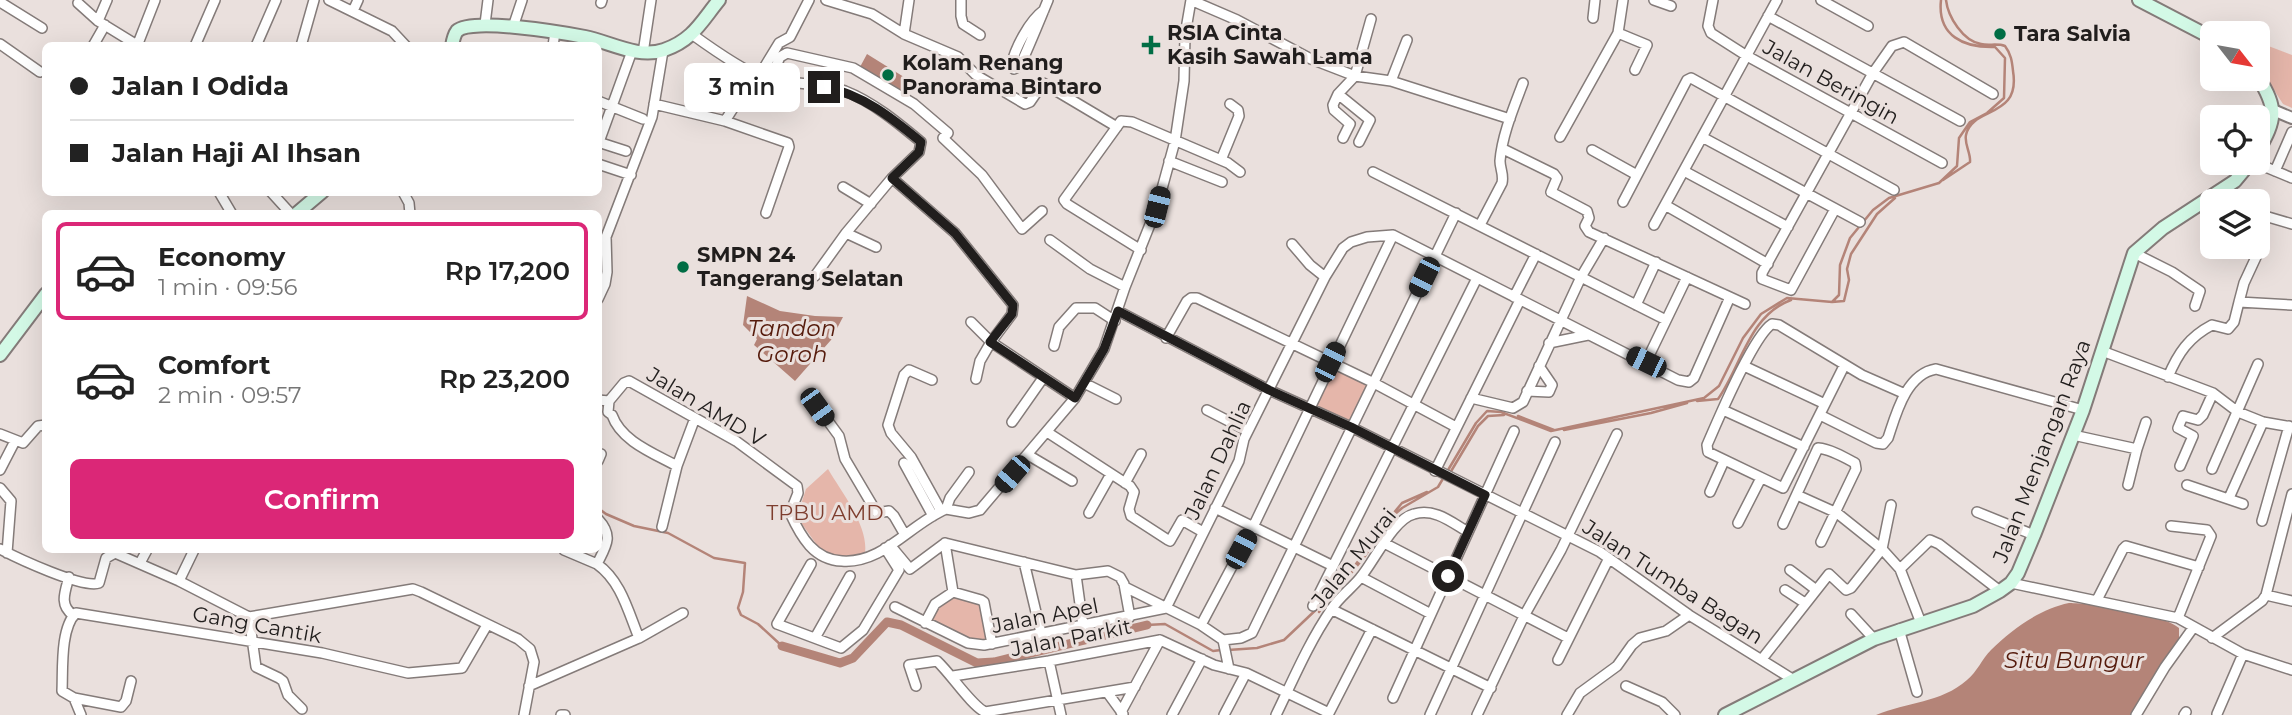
<!DOCTYPE html>
<html lang="en">
<head>
<meta charset="utf-8">
<style>
  :root { --surface:#fff; --page:#f2f2f2; --text:#222; --muted:#767676; --line:#e0e0e0; --accent:#db2777 }
  body { margin:0; font-family:Montserrat,sans-serif; background:var(--page); color:var(--text); height:100vh; display:flex; flex-direction:column; font-size:26px; white-space:nowrap }
  * { box-sizing:border-box; margin:0 }
  p { font-size:23px; color:var(--muted) }
  .icon { flex:none; width:38px; height:38px; fill:none; stroke:currentColor; stroke-width:2; stroke-linecap:round; stroke-linejoin:round }
  .map { position:relative; flex:1; overflow:hidden }
  .side { position:absolute; left:42px; top:210px; width:560px; height:343px; display:flex; flex-direction:column; background:var(--surface); border-radius:10px; box-shadow:0 7px 28px #0002 }
  .side>* { flex:none }
  .hud { position:absolute; left:42px; top:42px; width:560px; height:154px; border-radius:10px; box-shadow:0 7px 28px #0002; display:grid; align-content:center; height:154px; padding:0 28px; background:var(--surface) }
  .needle { width:46px; rotate:121deg }
  .fabs { position:absolute; left:2200px; top:21px; display:grid; gap:14px }
  .fabs a { display:grid; place-items:center; width:70px; height:70px; border-radius:10px; background:var(--surface); box-shadow:0 7px 28px #0002; font-size:35px }
  .end { position:absolute; width:32px; height:32px; margin:-16px; border:9px solid #211e1d; background:#fff; box-shadow:0 0 0 4px #fff }
  .from { border-radius:50% }
  .bubble { position:absolute; height:49px; border-radius:10px; background:var(--surface); box-shadow:0 7px 28px #0002; font-size:23px; font-weight:600; line-height:49px; text-align:center }
  .car { position:absolute; width:21px; height:42px; margin:-21px -10px; border-radius:9px; box-shadow:0 0 5px 2px #0007; background:linear-gradient(#222 24%,#8ab4d8 0 40%,#222 0 76%,#8ab4d8 0 86%,#222 0) }
  .hud b { display:flex; align-items:center; gap:24px; height:66px; font-size:26px }
  .hud b+b { border-top:2px solid var(--line) }
  .hud i { width:18px; height:18px; background:var(--text) }
  ul { padding:12px 0 0; list-style:none }
  li { display:flex; align-items:center; gap:21px; height:98px; margin:0 14px 10px; padding:0 14px; border:4px solid transparent; border-radius:10px }
  li div { flex:1 }
  li b { display:block; font-size:26px }
  li em { font-style:normal; font-weight:600 }
  li.selected { border-color:var(--accent) }
  li>.icon { width:63px; height:63px; stroke-width:1.5 }
  .button { display:flex; gap:14px; margin-top:auto; padding:14px 28px }
  .button a { flex:1; height:80px; border-radius:10px; background:var(--accent); color:#fff; font-size:28px; font-weight:600; line-height:80px; text-align:center }
  .map>svg:first-child { display:block }
</style>
</head>
<body>
<div class="map">
<svg width="2292" height="715" viewBox="0 0 2292 715">
  <rect width="100%" height="100%" fill="#eae0dd"/>
  <!-- green -->
  <path fill="#e5b6aa" d="M2258 42 2292 55V108L2283 104 2258 65Z
    M1332 366 1369 383 1349 424 1312 405Z
    M828 469C842 493 872 530 864 558L842 559 824 555 797 517 806 489Z
    M953 592 981 600 992 644 961 639 926 623Z"/>
  <!-- water -->
  <path fill="#b48478" d="M867 54 912 82 905 93 860 67Z
    M747 296 780 311 815 316 843 317 831 340 795 381 754 345 757 339 743 325Z
    M2069 603C2091 603 2164 614 2179 628V640L2130 715H1876C1907 702 1941 703 1967 680 1977 672 1982 659 1991 650 2012 629 2040 609 2069 603Z"/>
  <g fill="none" stroke-linecap="round" stroke-linejoin="round">
    <!-- stream -->
    <path stroke="#b48478" stroke-width="2.5" d="M1943 180 1970 162C1971 153 1964 144 1966 135 1972 106 2021 119 2013 71 2012 61 2011 54 2005 46 1997 43 1989 46 1981 44 1963 41 1948 17 1946 0
      M1832 302 1844 301 1849 280 1847 269 1851 254 1877 214 1895 198
      M1697 401 1718 399C1741 367 1749 315 1791 300
      M1518 416 1554 430
      M1564 430 1651 413 1687 403
      M1450 473 1478 426 1488 416 1504 415
      M598 508 606 514 634 526 668 533 714 558 745 563 743 592 738 608 741 615 758 624 782 646
      M1392 515 1402 503 1427 492
      M1353 568 1374 540
      M1319 612 1329 598
      M1147 625 1165 624 1213 651 1221 650
      M1228 650 1257 648 1284 640 1339 588 1365 556 1388 520 1402 508 1438 487 1476 423 1487 411 1501 412 1551 431 1704 398 1719 386 1743 338 1761 314 1787 298 1832 302 1839 295 1840 265 1850 238 1873 210 1889 198 1939 183 1957 166 1959 138 1970 122 1987 113 2004 98 2005 58 1995 47C1964 48 1937 36 1941 0"/>
    <!-- canal -->
    <path stroke="#b48478" stroke-width="9" d="M782 646 840 663 853 658 887 622 901 625 977 663 994 662 1147 625"/>
    <!-- minor casing -->
    <g stroke="#847b79" stroke-width="12">
      <path id="minor" d="M329 0 392 31 406 46
        M826 0 872 14 904 34 958 57 976 75 1025 104 1030 102 1043 83 1117 127
        M961 0V16L963 24 980 35
        M1654 0 1671 6
        M1713 0 1708 26 1711 33 1747 56 1942 163
        M1821 0 1868 26
        M1193 1 1237 20 1311 59 1355 76 1391 81 1510 119
        M0 2 42 28
        M78 3 98 21 137 45
        M601 3 602 0
        M1044 10C1029 21 1015 48 1011 66L1014 69 1020 66C1030 44 1039 22 1048 0
        M353 11 358 0
        M1768 16 1960 121
        M1593 18 1595 0
        M98 21 107 0
        M485 24 488 0
        M513 27 522 0
        M1618 33 1647 45 1635 70
        M904 34 909 0
        M693 35C711 48 750 76 771 80 796 84 822 83 845 91 873 102 898 123 921 142L919 152 892 178 846 233 876 247
        M0 44 40 72
        M93 46 105 25
        M137 46 155 0
        M195 46 215 0
        M256 46 276 0
        M301 46 314 0
        M553 46 555 32
        M643 53 651 0
        M759 76 779 43 790 37 809 0
        M770 80 780 57 787 53 853 68 914 104 948 133 943 138 982 175 1022 229 1042 211
        M1391 81 1407 40
        M1338 94 1370 120 1359 142
        M598 101 643 119
        M654 104 725 121 788 143 789 147 766 213
        M725 121 754 75
        M1560 137 1618 33 1623 0
        M1702 137 1860 222
        M1343 138 1350 124 1334 110 1333 105 1338 94 1355 76 1371 19
        M598 142 626 151
        M599 142 632 51
        M1503 149 1554 174 1557 178 1551 192 1587 211 1589 218 1585 226 1589 232 1745 304
        M1592 150 1637 175
        M1221 160 1239 116 1238 110 1230 104
        M1169 161 1222 182
        M2256 163 2292 178
        M598 164 631 175
        M1684 171 1788 227
        M2275 171 2292 132
        M1373 172 1666 320
        M892 178 955 233 1013 305 1012 314 991 342 1075 398
        M843 187 871 204
        M219 192 232 214
        M271 192 291 214
        M403 192 409 203 410 214
        M1623 202 1687 80 1691 78 1894 190
        M1665 205 1768 264
        M1835 209 1791 290 1762 279V273L1873 73 1892 46 1904 42 1993 94
        M2258 214 2292 224
        M1480 225 1502 183C1504 174 1500 169 1500 161 1502 135 1514 107 1523 83
        M1654 225 1777 0
        M1050 240 1090 269 1125 287
        M1292 244 1310 265 1325 277
        M1141 250 1067 204 1064 200 1121 121 1132 122 1228 163 1240 172
        M2134 253 2172 272 2200 291 2195 306
        M815 276 846 233
        M1514 297 1536 254
        M598 299 605 284 607 272 606 237 652 117 663 51
        M2239 302 2244 283 2257 255
        M1636 305 1656 262
        M1118 311 1269 390 1351 427 1600 552 1689 615 1794 680
        M971 322 991 342 980 361 976 379
        M1166 338 1187 301 1191 298H1197L1372 382 1456 427
        M1549 343 1588 335
        M1054 346 1059 327 1076 308H1095L1115 321
        M2102 351 2213 393 2238 412 2263 422 2292 427
        M1646 362 1687 277
        M1744 366 1825 404
        M1844 366 1783 488 1708 452 1707 445C1718 420 1753 336 1772 324L1779 325 1862 375 1903 393
        M2168 377C2178 353 2189 337 2212 325L2228 329 2234 322 2239 302 2292 305
        M932 380 909 370 904 375 888 425 891 433 911 457 941 511
        M1084 383 1116 399
        M1527 391 1549 392 1552 385 1539 366
        M1471 398 1513 408 1523 402 1581 277 1604 238
        M598 400 609 401 624 383 629 381 736 441 797 486 798 493 790 513C801 537 814 560 842 561 883 564 910 524 946 509L969 513 980 510 1075 398 1104 349 1125 287 1157 207 1175 141 1184 81 1185 35 1191 0
        M609 401 608 412 612 415C621 441 653 453 677 466
        M817 406 839 436 845 459 877 513 889 511 894 516 905 535
        M1207 410 1248 431
        M1723 410 1804 447
        M1820 415 1876 443 1883 444 1888 438C1896 414 1906 374 1936 369L2083 410
        M1012 422 1043 378
        M1047 432 1130 486 1134 492 1129 509 1131 516 1168 540 1170 541 1182 520 1203 532
        M0 434 23 443 38 426 46 425
        M2073 435 2137 449 2146 422
        M1028 455 1072 481
        M598 461 601 454
        M904 463 933 516
        M2180 466 2193 436 2178 428 2183 416 2198 420 2203 415 2213 393
        M2212 469 2258 364
        M0 470 15 441
        M1435 471 1520 300
        M1125 483 1141 454
        M2128 485 2137 449
        M2187 485 2243 504
        M0 488 11 501 7 553
        M1710 492 1724 461
        M1797 495 1837 513 1882 549 1900 569 1921 623
        M2229 498 2263 422
        M1215 508 1333 566
        M946 509 950 498 969 472
        M1977 512 2034 535
        M1089 513 1111 474
        M2262 521 2289 426
        M1738 523 1761 478
        M1783 524 1818 448C1830 449 1844 457 1855 463L1856 469 1821 542
        M2171 526 2207 530 2211 536 2178 618
        M662 527 677 466 695 418
        M945 543 1076 575 1108 571 1120 577 1124 584 1130 617
        M945 543 953 592
        M1384 543 1568 638
        M890 545 910 569 945 543
        M0 549C17 558 83 589 99 583L106 558 115 553 179 581 249 617 413 589 421 592 518 639 530 649 534 662 524 715
        M564 550 597 564
        M1024 562 1041 633
        M140 563 147 550
        M811 564 777 624 841 648 863 630 899 570 885 548
        M1900 569 1930 540 1939 544 2000 591
        M1790 570 1815 589
        M1076 575 1083 626
        M69 577C65 592 59 605 73 615
        M1361 577 1431 614
        M179 581 194 550
        M2011 583 2178 618 2243 654 2292 670
        M1125 587 1201 625 1223 640 1241 638 1252 633 1456 213
        M1785 590 1805 603
        M2266 595 2292 601
        M2097 600 2123 549 2126 546 2199 567
        M1313 606 1477 278
        M895 607 968 643 984 645 1166 608
        M1166 608 1239 461 1244 439 1325 277 1343 248 1351 242 1367 237 1393 235 1678 380 1689 382 1694 378 1730 297
        M1331 609 1491 688
        M1851 614 1874 639
        M249 617 256 667 279 678 283 681 288 695 302 709
        M925 623 935 604 953 592 981 600 984 602 992 644
        M1201 625 1253 527 1393 235
        M1899 629 1917 692
        M639 638 683 613
        M815 638 850 576
        M2212 638 2262 601 2266 595 2292 494
        M1223 640 1229 669
        M1762 659 1829 574 1846 590 1851 588 1882 549 1891 505
        M1558 660 1609 558
        M1049 661 1061 715
        M953 676 1049 661 1160 640 1214 665 1246 673 1329 713
        M131 681 126 701 121 707 74 698 62 691C63 670 60 628 76 613L322 653 408 673 462 668 487 625
        M529 686 639 638C628 611 621 581 597 564 606 546 614 536 598 519
        M916 686 909 665 937 661C951 674 971 705 985 712L1135 687
        M1626 686 1662 702 1675 715
        M1107 692 1123 714
        M74 698 81 715
        M1393 698 1514 431
        M1121 712 1160 640
        M2217 714 2243 654
        M561 715H565
        M1172 715 1202 659
        M1224 715 1246 673
        M1276 715C1293 680 1309 642 1331 610 1338 598 1351 589 1360 578 1374 562 1393 519 1414 514 1435 508 1451 522 1468 532
        M1328 715 1372 629
        M1430 715 1555 442
        M1477 715 1524 616 1561 550 1617 434
        M1567 715 1580 693 1617 666 1632 645 1640 638 1666 631 1689 615
        M2136 715 2165 667 2193 628
        M2184 715 2186 712"/>
    </g>
    <!-- tertiary casing -->
    <g stroke="#847b79" stroke-width="14">
      <path id="tertiary" d="M2273 110 2292 118"/>
    </g>
    <!-- secondary casing -->
    <g stroke="#847b79" stroke-width="16">
      <path id="secondary" d="M2139 0 2212 38
        M452 46C453 40 454 35 457 31 471 17 564 33 585 37 610 42 638 59 664 50 693 40 701 22 719 0
        M2258 77C2278 109 2276 119 2258 151
        M296 214 322 192
        M0 355 46 294
        M1725 715 1874 639 1973 606 2000 591 2011 583 2018 573 2034 535 2083 410 2134 253 2163 228 2235 181 2250 163"/>
    </g>
    <!-- minor -->
    <use href="#minor" stroke="#fff" stroke-width="9"/>
    <!-- tertiary -->
    <use href="#tertiary" stroke="#fff" stroke-width="10"/>
    <!-- secondary -->
    <use href="#secondary" stroke="#d3f9e6" stroke-width="12"/>
  </g>
  <g fill="none" stroke-linecap="round" stroke-linejoin="round">
    <!-- route -->
    <path stroke="#211e1d" stroke-width="9" d="M824 87C862 94 892 118 921 142L919 152 892 178 955 233 1013 305 1012 314 990 342 1075 398 1104 349 1118 311 1269 390 1351 427 1485 495 1448 576"/>
  </g>
  <!-- markers -->
  <g fill="#006d44" stroke="#eae0dd" stroke-width="2.5">
    <circle cx="2000" cy="34" r="7"/>
    <path d="M1147.5 34.5h7v7h7v7h-7v7h-7v-7h-7v-7h7z"/>
    <circle cx="888" cy="75" r="7"/>
    <circle cx="683" cy="267" r="7"/>
  </g>
  <g text-anchor="middle" stroke-width="6" stroke-linejoin="round" paint-order="stroke">
    <!-- poi labels -->
    <g font-size="21" font-weight="bold" fill="#211e1d" stroke="#eae0dd" text-anchor="start">
      <text x="1167" y="40">RSIA Cinta<tspan x="1167" dy="24">Kasih Sawah Lama</tspan></text>
      <text x="2014" y="41">Tara Salvia</text>
      <text x="902" y="70">Kolam Renang<tspan x="902" dy="24">Panorama Bintaro</tspan></text>
      <text x="697" y="262">SMPN 24<tspan x="697" dy="24">Tangerang Selatan</tspan></text>
    </g>
    <!-- street labels -->
    <g font-size="21" fill="#211e1d" stroke="#eae0dd">
      <text transform="translate(1831 82) rotate(29)" y="7">Jalan Beringin</text>
      <text transform="translate(706 407) rotate(31)" y="7">Jalan AMD V</text>
      <text transform="translate(2042 451) rotate(-69)" y="7">Jalan Menjangan Raya</text>
      <text transform="translate(1218 460) rotate(-65)" y="7">Jalan Dahlia</text>
      <text transform="translate(1354 558) rotate(-51)" y="7">Jalan Murai</text>
      <text transform="translate(1673 582) rotate(33)" y="7">Jalan Tumba Bagan</text>
      <text transform="translate(1045 616) rotate(-11)" y="7">Jalan Apel</text>
      <text transform="translate(257 625) rotate(10)" y="7">Gang Cantik</text>
      <text transform="translate(1071 638) rotate(-11)" y="7">Jalan Parkit</text>
    </g>
    <!-- park labels -->
    <g font-size="21" fill="#7e3e2f" stroke="#eae0dd">
      <text x="825" y="520">TPBU AMD</text>
    </g>
    <!-- water labels -->
    <g font-size="23" font-style="italic" fill="#551a0b" stroke="#eae0dd">
      <text x="792" y="336">Tandon<tspan x="792" dy="26">Goroh</tspan></text>
      <text x="2074" y="668">Situ Bungur</text>
    </g>
  </g>
</svg>
<div class="fabs">
<a><svg class="needle" viewBox="-14 -14 28 28"><path d="M0-13l5 13h-10z" fill="#e53935"/><path d="M0 13l5-13h-10z" fill="#767676"/></svg></a>
<a><svg class="icon" aria-label="locate" viewBox="0 0 24 24"><circle cx="12" cy="12" r="6"/><path d="M12 2v4M12 18v4M2 12h4M18 12h4"/></svg></a>
<a><svg class="icon" aria-label="layers" viewBox="0 0 24 24"><path d="M12 4l9 5-9 5-9-5zM3 14l9 5 9-5"/></svg></a>
</div>
<i class="end from" style="left:1448px;top:576px"></i>
<i class="end" style="left:824px;top:87px"></i>
<div class="bubble" style="left:684px;top:63px;width:116px">3 min</div>
<i class="car" style="left:1157px;top:207px;rotate:14deg"></i>
<i class="car" style="left:1424px;top:277px;rotate:206deg"></i>
<i class="car" style="left:1330px;top:362px;rotate:26deg"></i>
<i class="car" style="left:1646px;top:362px;rotate:296deg"></i>
<i class="car" style="left:817px;top:407px;rotate:144deg"></i>
<i class="car" style="left:1012px;top:474px;rotate:221deg"></i>
<i class="car" style="left:1241px;top:549px;rotate:28deg"></i>
<div class="hud">
<b><i class="from"></i>Jalan I Odida</b>
<b><i></i>Jalan Haji Al Ihsan</b>
</div>
<section class="side">
<ul>
<li class="selected"><svg class="icon" aria-label="car" viewBox="0 0 24 24"><path d="M5 17H2v-5l4-1 3-4h7l3 4 3 1v5h-3M9 17h6M6 11h13"/><circle cx="7" cy="17" r="2"/><circle cx="17" cy="17" r="2"/></svg><div><b>Economy</b><p>1 min · 09:56</p></div><em>Rp 17,200</em></li>
<li><svg class="icon" aria-label="car" viewBox="0 0 24 24"><path d="M5 17H2v-5l4-1 3-4h7l3 4 3 1v5h-3M9 17h6M6 11h13"/><circle cx="7" cy="17" r="2"/><circle cx="17" cy="17" r="2"/></svg><div><b>Comfort</b><p>2 min · 09:57</p></div><em>Rp 23,200</em></li>
</ul>
<div class="button"><a>Confirm</a></div>
</section>
</div>
</body>
</html>
